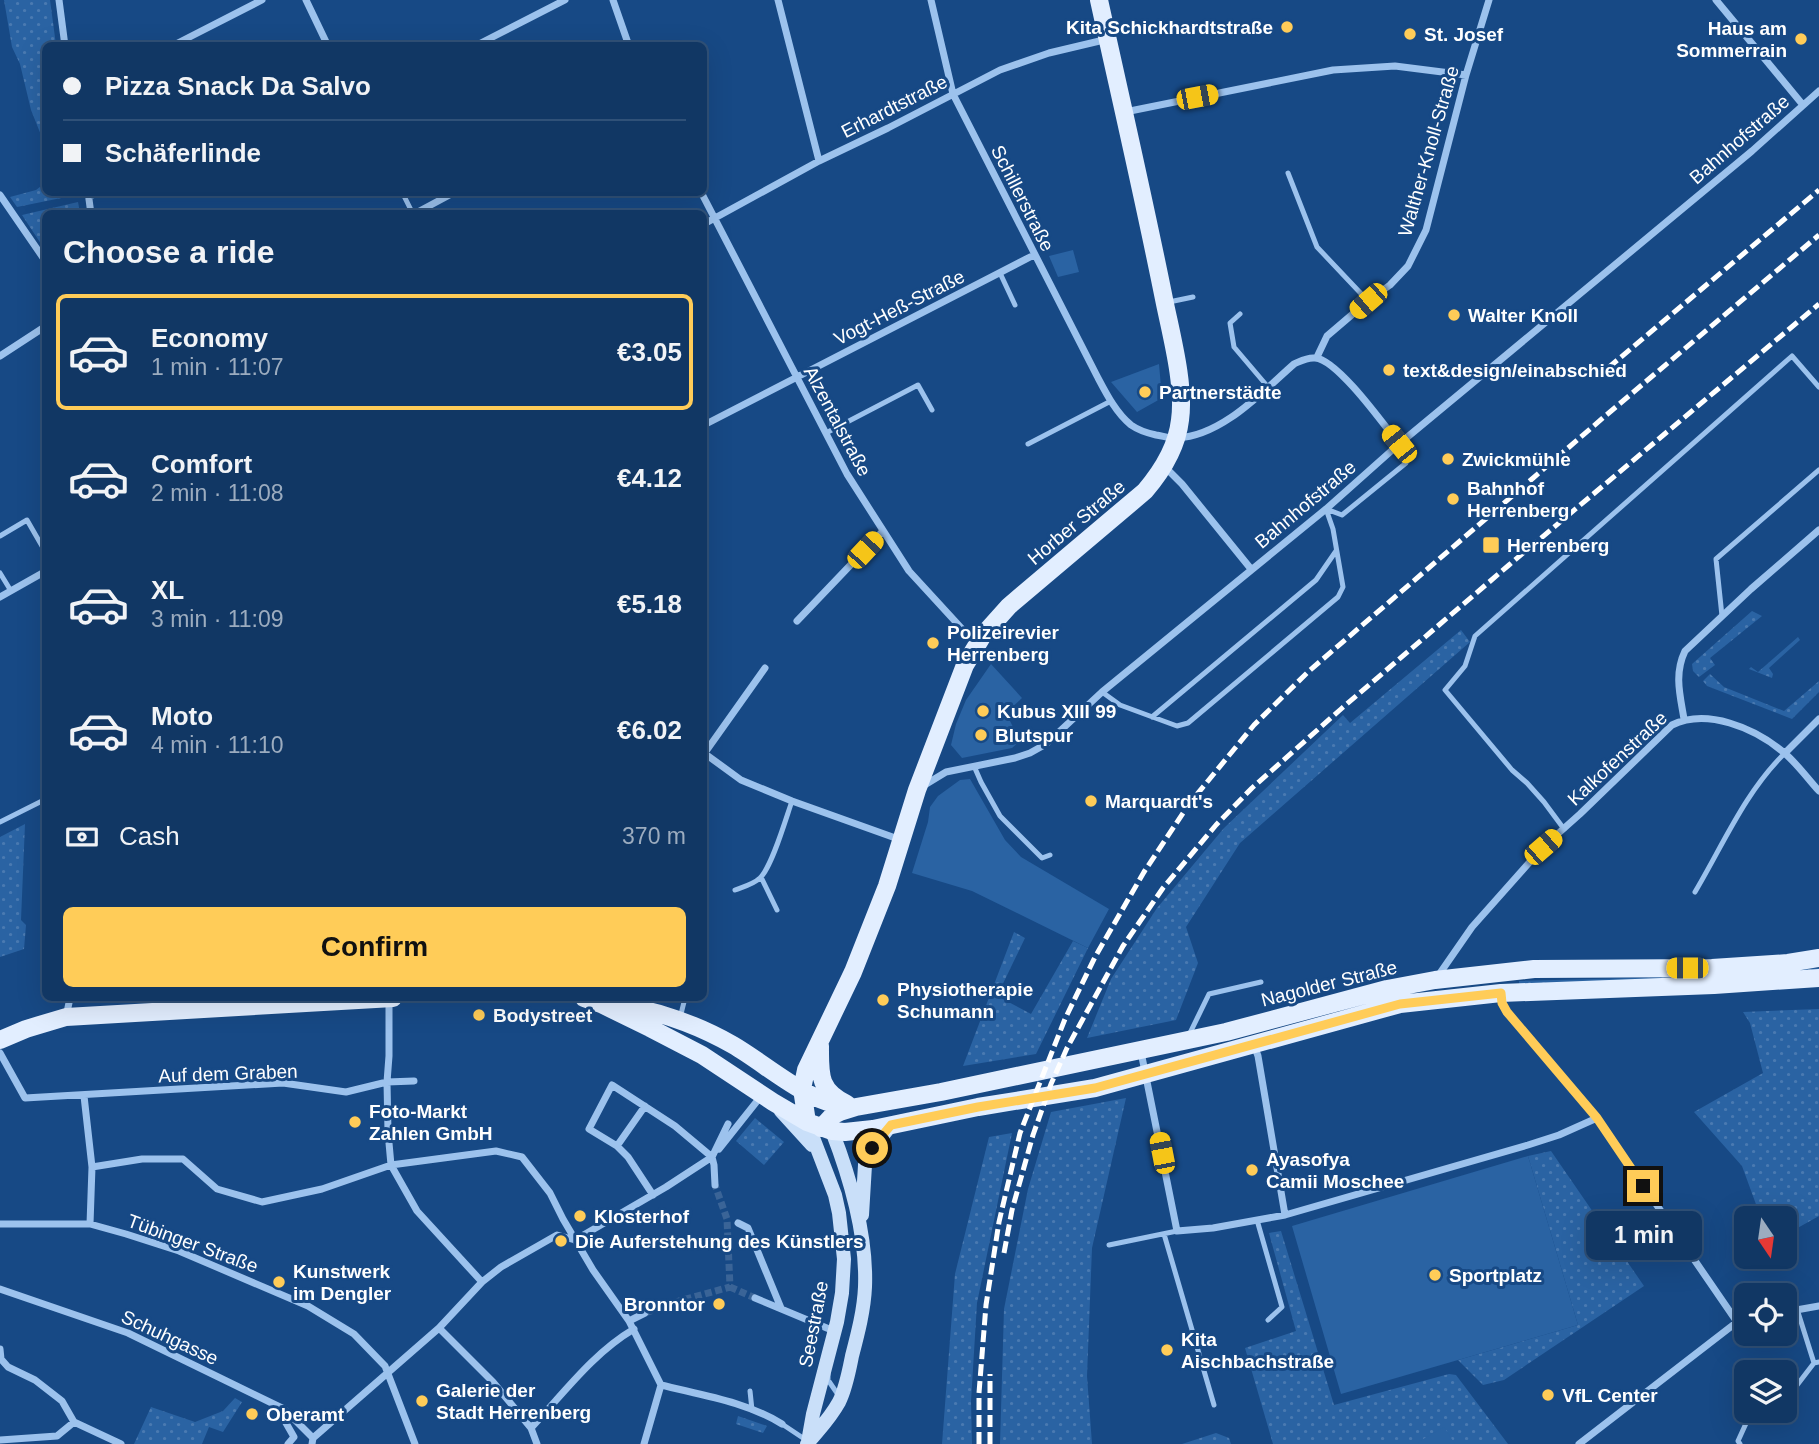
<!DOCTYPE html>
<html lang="en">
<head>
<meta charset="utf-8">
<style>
  :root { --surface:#113764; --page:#1e426d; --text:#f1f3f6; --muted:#9cacbf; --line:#305178; --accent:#ffcc58 }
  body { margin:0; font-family:Helvetica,sans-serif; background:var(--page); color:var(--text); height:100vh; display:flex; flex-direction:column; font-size:26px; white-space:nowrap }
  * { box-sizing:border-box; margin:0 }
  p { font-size:23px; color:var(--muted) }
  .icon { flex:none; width:38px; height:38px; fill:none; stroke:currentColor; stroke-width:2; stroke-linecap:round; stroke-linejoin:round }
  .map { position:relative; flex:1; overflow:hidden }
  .side { position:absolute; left:42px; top:210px; width:665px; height:791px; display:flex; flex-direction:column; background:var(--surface); border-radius:10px; box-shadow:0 7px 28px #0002,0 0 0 2px var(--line) }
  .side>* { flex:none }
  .top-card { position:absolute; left:42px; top:42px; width:665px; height:154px; border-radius:10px; box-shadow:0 7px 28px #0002,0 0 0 2px var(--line); display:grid; align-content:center; height:154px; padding:0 21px; background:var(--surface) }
  .needle { width:46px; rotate:167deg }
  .tools { position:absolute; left:1734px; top:1206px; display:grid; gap:14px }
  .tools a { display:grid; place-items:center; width:63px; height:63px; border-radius:10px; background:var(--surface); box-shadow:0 7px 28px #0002,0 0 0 2px var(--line); font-size:35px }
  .end { position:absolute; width:32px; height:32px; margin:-16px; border:9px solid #ffcc58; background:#111; box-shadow:0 0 0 4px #111 }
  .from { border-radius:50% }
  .bubble { position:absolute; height:49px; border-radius:10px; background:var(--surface); box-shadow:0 7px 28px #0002,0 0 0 2px var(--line); font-size:23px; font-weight:700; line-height:49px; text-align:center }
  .car { position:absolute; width:21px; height:42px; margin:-21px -10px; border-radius:9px; box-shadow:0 0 5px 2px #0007; background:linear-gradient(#f5c518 24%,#345 0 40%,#f5c518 0 76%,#345 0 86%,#f5c518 0) }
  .top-card b { display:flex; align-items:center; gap:24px; height:66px; font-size:26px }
  .top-card b+b { border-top:2px solid var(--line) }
  .top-card i { width:18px; height:18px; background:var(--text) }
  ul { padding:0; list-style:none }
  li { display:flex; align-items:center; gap:21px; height:116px; margin:0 14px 10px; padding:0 7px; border:4px solid transparent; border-radius:10px }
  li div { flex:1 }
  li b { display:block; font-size:26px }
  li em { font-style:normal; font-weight:700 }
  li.on { border-color:var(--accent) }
  li>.icon { width:63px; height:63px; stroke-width:1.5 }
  h2 { padding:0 21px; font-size:32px; line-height:84px }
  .pay { display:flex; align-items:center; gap:18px; height:77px; padding:0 21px; font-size:26px }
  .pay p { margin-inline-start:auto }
  .primary-button { display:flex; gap:14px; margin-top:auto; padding:14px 21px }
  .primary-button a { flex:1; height:80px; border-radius:10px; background:var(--accent); color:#111; font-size:28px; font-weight:700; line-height:80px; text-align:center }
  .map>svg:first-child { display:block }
</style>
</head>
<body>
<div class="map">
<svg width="1819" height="1444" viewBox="0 0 1819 1444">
  <defs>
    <pattern id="grass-dots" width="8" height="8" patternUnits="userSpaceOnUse" patternTransform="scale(1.75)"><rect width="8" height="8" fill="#2a63a3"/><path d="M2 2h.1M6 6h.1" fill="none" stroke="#4a7ab1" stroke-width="1.8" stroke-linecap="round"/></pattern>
  </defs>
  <rect width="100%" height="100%" fill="#174985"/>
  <!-- grass -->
  <path fill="url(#grass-dots)" d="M4 0H50L56 45 46 46 45 145 31 110 20 64 12 47Z
    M45 183 46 192 76 193V195L17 207 10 197 36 190Z
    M78 202 80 213 46 214 45 250 22 215Z
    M1752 611 1762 616 1710 658 1715 665 1699 677 1693 671 1692 664Z
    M1461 630 1470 642 1240 843 1186 927 1198 963 1176 1020 1087 1038 1111 979 1157 908 1224 828 1343 715 1350 723Z
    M1798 637 1800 640 1769 668 1773 674 1772 678 1749 669 1751 667 1758 672Z
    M1710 674 1724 687 1784 711 1819 681V692L1792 719 1707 686 1703 681Z
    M25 824 21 920 26 925 24 949 0 957V837Z
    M1014 932 1025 938 997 996 1031 1014 1073 941 1088 948 1036 1054 963 1066Z
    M1819 968V972L1519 985V981L1713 976Z
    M1819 1009V1216L1785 1235V1218H1761L1742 1166 1694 1112 1763 1073 1750 1023 1743 1012Z
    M1126 1098 1092 1248 1087 1376 1092 1444H1000L1004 1309 1028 1189 1051 1112Z
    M755 1118 784 1142 764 1165 736 1141Z
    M1012 1133 977 1303 971 1401 972 1444H942L955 1274 989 1137Z
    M1551 1151 1644 1286 1504 1380 1483 1385 1458 1360 1578 1325 1528 1156Z
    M1281 1231 1334 1405 1449 1374 1456 1375 1508 1444H1273L1245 1348 1296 1331 1269 1233Z
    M235 1398 242 1402 223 1432 209 1427 202 1444H134L151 1407 195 1422 223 1411Z
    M738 1416 767 1426 763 1433 736 1424Z
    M1216 1433 1229 1438 1231 1444H1182Z"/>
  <!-- green -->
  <path fill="#2a63a3" d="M1073 250 1079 272 1058 277 1049 256Z
    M1159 364 1162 398 1137 412 1111 382Z
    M991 664 1022 698 1006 713 1020 741 1012 748 962 758 951 745 956 724 966 700Z
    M970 779 1005 840 1021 857 1109 909 1088 948 972 891 912 873 928 822 930 807 938 796 960 780Z
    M1528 1156 1578 1325 1341 1394 1292 1226Z
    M1444 1427 1455 1444H1419L1418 1442Z"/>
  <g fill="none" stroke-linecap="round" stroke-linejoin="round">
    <!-- street-tunnel -->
    <path stroke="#3a6497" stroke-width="7" stroke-dasharray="7 3.5" stroke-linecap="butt" d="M730 1287 755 1298
      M645 1313 679 1301 730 1287 727 1219 715 1185"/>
    <!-- lane -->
    <path stroke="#9cc2ed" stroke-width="5" d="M1288 173 1317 247 1368 301
      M402 192 413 214
      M1000 273 1015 305
      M1169 302 1193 297
      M1240 314 1230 323 1234 347 1268 387
      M826 433 918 385 932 410
      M1028 444 1111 401
      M1326 509 1342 515 1406 463 1399 444
      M0 536 27 520 46 553
      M0 573 11 591
      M1722 616 1716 559 1819 470
      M1102 692 1120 705 1177 726 1188 723 1338 597 1343 587 1333 529 1326 509
      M1152 717 1316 580 1336 551
      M974 766 981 782 1000 816 1042 858 1050 855
      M0 822 46 799
      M1564 829 1544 802 1527 783 1512 770 1445 690 1465 666 1475 636 1792 356 1819 387
      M761 877 777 910
      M735 890C743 887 754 884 760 878 772 867 786 818 792 801
      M1695 892C1723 845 1745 792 1785 753
      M680 1018 685 998
      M1188 1037 1209 994 1261 982
      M1257 1220 1282 1307 1268 1320
      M1164 1234 1214 1405
      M1109 1245 1177 1231
      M1797 1309 1814 1363
      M828 1374V1380L839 1396
      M750 1391 752 1410
      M1785 1396 1791 1393 1814 1363 1819 1362
      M782 1424 806 1440
      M1740 1444 1738 1441 1748 1419 1762 1410"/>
    <!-- street -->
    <path stroke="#9cc2ed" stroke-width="7" d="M59 0 65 46
      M306 0 328 46
      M613 0 629 46
      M778 0 819 161
      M931 0 953 94 1097 376C1106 393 1116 413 1131 425 1138 430 1147 433 1156 435 1163 436 1171 439 1177 438 1222 436 1262 392 1294 364 1301 361 1307 357 1315 358 1337 359 1384 425 1399 444
      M1716 0 1803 105
      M172 46 262 0
      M475 46 565 0
      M1125 112 1333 70 1395 66 1466 75
      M88 192 91 214
      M701 192 847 474 909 571 976 644
      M0 195 46 262
      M88 196 103 192
      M414 214 455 192
      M704 224 819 161 888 128 1000 70 1049 53 1108 39
      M0 356 46 326
      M1317 357 1327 336 1368 301 1390 285 1408 266 1426 230 1466 75 1489 0
      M704 425 1034 255
      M1161 469 1170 472 1182 484 1251 569
      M0 597 46 571
      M797 621 882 532
      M1684 719C1680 695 1674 674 1685 651L1751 589 1819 530
      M704 753 741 780 792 801 901 840
      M1785 753 1819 719
      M704 754 765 668
      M923 786 946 772 1015 758 1030 753 1046 744 1102 692 1326 509 1399 444 1752 151 1819 91
      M1438 976 1472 927 1543 847 1580 814 1672 725C1707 708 1754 728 1782 751 1796 762 1807 778 1819 791
      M1501 994 1502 1003 1507 1012 1597 1118 1737 1322 1746 1320
      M389 998V1056L387 1082 388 1132 391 1165 417 1211 482 1282
      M66 1017 70 998
      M1254 1045 1258 1056 1285 1215
      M1141 1052 1177 1231 1213 1228 1285 1215 1528 1145 1559 1135 1597 1118
      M0 1053 25 1098 283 1083 346 1092 387 1082 414 1081
      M84 1096 92 1167 90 1224
      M617 1146 645 1106
      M719 1149 762 1095
      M712 1157 714 1165 715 1185
      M92 1167 142 1159H183L217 1189 262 1202 322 1189 391 1165 496 1151 522 1157 550 1193 563 1219 593 1270 629 1321 661 1385 644 1444
      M653 1195 628 1157 617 1146 589 1129 612 1085 675 1126 712 1157
      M738 1223 748 1228 781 1308
      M0 1224H90L126 1234 179 1251 308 1306 354 1334 385 1366 415 1444
      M0 1289 128 1333 284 1409 313 1438
      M755 1298 834 1331
      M1785 1312 1819 1306
      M629 1321 645 1313
      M439 1328 493 1382 531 1428 537 1444
      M0 1349 1 1359 8 1367 35 1380 62 1401 74 1422 121 1444
      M661 1385C701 1395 747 1402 782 1424
      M284 1409 282 1416 294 1437 288 1444
      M531 1428C563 1394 593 1353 634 1329
      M0 1440 57 1436 74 1422
      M312 1444 313 1438 439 1328 482 1282 501 1267 557 1235 575 1240 666 1187 712 1157 728 1124
      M1579 1444 1737 1322"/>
    <!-- secondary -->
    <path stroke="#c9dff9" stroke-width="14" d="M781 1111 812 1145
      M807 1122 835 1195 839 1213 844 1259 842 1293 837 1322 813 1414 808 1442
      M862 1215 865 1165 869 1153 891 1125
      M807 1444C819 1429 829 1420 839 1402 846 1388 849 1371 852 1356 858 1333 864 1310 865 1287 867 1235 851 1180 832 1131"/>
    <!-- primary -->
    <path stroke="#e2eeff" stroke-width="18" d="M584 998 601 1004 650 1028 702 1055 773 1102 807 1122 832 1131 845 1132 873 1129 978 1107 1095 1088 1400 1004 1501 993 1714 985 1819 978
      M617 1004C658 1011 698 1025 733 1045 769 1066 810 1105 851 1107
      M0 1040 26 1029 66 1017 393 998
      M820 1046C820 1074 818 1090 847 1104
      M807 1122 802 1089 806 1070 853 972 887 886 917 790 965 665 983 635 1009 606 1145 491C1162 471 1177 447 1180 420 1185 385 1171 334 1164 299 1144 199 1121 100 1099 0
      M821 1128 832 1116 840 1112 856 1107 941 1092 1226 1032 1387 989 1435 980 1534 969 1712 968 1788 963 1819 958"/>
    <!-- rail -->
    <path stroke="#fff" stroke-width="5" stroke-dasharray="12 5" stroke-linecap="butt" d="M1608 368 1819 190
      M1004 1253 1012 1210 1033 1135 1051 1084 1067 1048 1123 946 1163 888 1216 825 1252 788 1341 709 1509 565 1819 304
      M979 1444V1393L986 1305 999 1222 1020 1133 1065 1019 1095 957 1144 872 1189 804 1254 725 1309 671 1604 417 1819 235
      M990 1444V1374"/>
  </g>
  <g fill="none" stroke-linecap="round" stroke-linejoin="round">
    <!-- route -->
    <path stroke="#ffcc58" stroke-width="9" d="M872 1148 891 1125 978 1107 1095 1088 1400 1004 1501 993 1502 1003 1507 1012 1597 1118 1643 1186"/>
  </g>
  <!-- markers -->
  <g fill="#ffcc58" stroke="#174985" stroke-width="2.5">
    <circle cx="1287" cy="27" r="7"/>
    <circle cx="1410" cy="34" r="7"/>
    <circle cx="1801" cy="39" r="7"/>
    <circle cx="1454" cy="315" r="7"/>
    <circle cx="1389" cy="370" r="7"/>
    <circle cx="1145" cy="392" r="7"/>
    <circle cx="1448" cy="459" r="7"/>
    <circle cx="1453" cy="499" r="7"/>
    <rect x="1482" y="536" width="18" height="18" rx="3.5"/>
    <circle cx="933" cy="643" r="7"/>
    <circle cx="983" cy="711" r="7"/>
    <circle cx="981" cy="735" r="7"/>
    <circle cx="1091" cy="801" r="7"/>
    <circle cx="883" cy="1000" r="7"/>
    <circle cx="479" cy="1015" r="7"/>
    <circle cx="355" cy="1122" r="7"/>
    <circle cx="1252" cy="1170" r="7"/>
    <circle cx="580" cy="1216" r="7"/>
    <circle cx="561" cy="1241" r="7"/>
    <circle cx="1435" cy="1275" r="7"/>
    <circle cx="279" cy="1282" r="7"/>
    <circle cx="719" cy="1304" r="7"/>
    <circle cx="1167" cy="1350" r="7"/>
    <circle cx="1548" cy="1395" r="7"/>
    <circle cx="422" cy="1401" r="7"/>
    <circle cx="252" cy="1414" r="7"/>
  </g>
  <g text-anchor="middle" stroke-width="6" stroke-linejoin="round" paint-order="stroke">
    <!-- poi labels -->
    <g font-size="19" font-weight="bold" fill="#fff" stroke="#174985" text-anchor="start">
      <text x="1273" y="34" text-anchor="end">Kita Schickhardtstraße</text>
      <text x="1787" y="35" text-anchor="end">Haus am<tspan x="1787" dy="22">Sommerrain</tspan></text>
      <text x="1424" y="41">St. Josef</text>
      <text x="1468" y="322">Walter Knoll</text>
      <text x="1403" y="377">text&amp;design/einabschied</text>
      <text x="1159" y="399">Partnerstädte</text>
      <text x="1462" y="466">Zwickmühle</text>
      <text x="1467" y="495">Bahnhof<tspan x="1467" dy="22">Herrenberg</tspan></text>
      <text x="1507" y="552">Herrenberg</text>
      <text x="947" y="639">Polizeirevier<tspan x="947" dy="22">Herrenberg</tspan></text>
      <text x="997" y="718">Kubus XIII 99</text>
      <text x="995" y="742">Blutspur</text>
      <text x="1105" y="808">Marquardt's</text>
      <text x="897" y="996">Physiotherapie<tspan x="897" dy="22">Schumann</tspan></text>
      <text x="493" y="1022">Bodystreet</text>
      <text x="369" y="1118">Foto-Markt<tspan x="369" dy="22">Zahlen GmbH</tspan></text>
      <text x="1266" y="1166">Ayasofya<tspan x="1266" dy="22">Camii Moschee</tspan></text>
      <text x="594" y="1223">Klosterhof</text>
      <text x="575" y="1248">Die Auferstehung des Künstlers</text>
      <text x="293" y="1278">Kunstwerk<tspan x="293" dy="22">im Dengler</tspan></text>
      <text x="1449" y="1282">Sportplatz</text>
      <text x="705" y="1311" text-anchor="end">Bronntor</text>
      <text x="1181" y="1346">Kita<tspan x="1181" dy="22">Aischbachstraße</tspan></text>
      <text x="436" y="1397">Galerie der<tspan x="436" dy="22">Stadt Herrenberg</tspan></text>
      <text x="1562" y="1402">VfL Center</text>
      <text x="266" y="1421">Oberamt</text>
    </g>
    <!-- street labels -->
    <g font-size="19" fill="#fff" stroke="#174985">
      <text transform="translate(894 106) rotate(-27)" y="7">Erhardtstraße</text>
      <text transform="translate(1739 139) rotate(-41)" y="7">Bahnhofstraße</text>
      <text transform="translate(1428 151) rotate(-74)" y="7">Walther-Knoll-Straße</text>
      <text transform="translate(1023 198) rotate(63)" y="7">Schillerstraße</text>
      <text transform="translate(899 307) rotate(-27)" y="7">Vogt-Heß-Straße</text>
      <text transform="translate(838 421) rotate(62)" y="7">Alzentalstraße</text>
      <text transform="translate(1305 504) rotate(-40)" y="7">Bahnhofstraße</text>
      <text transform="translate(1076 522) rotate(-40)" y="7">Horber Straße</text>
      <text transform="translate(1617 758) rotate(-43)" y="7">Kalkofenstraße</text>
      <text transform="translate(1329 983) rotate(-14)" y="7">Nagolder Straße</text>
      <text transform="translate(228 1073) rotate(-2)" y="7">Auf dem Graben</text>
      <text transform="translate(193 1243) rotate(20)" y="7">Tübinger Straße</text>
      <text transform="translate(813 1324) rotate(-79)" y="7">Seestraße</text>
      <text transform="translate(170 1337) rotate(25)" y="7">Schuhgasse</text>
    </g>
  </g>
</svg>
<div class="tools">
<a><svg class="needle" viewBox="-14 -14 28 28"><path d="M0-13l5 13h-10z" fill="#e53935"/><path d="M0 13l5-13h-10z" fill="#9cacbf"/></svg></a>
<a><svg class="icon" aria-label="locate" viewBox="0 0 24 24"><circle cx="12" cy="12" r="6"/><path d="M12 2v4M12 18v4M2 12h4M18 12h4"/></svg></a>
<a><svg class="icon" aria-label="layers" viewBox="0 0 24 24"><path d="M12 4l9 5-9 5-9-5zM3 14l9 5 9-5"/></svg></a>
</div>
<i class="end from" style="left:872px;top:1148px"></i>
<i class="end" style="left:1643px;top:1186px"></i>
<div class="bubble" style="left:1586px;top:1211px;width:116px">1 min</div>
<i class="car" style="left:1197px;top:97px;rotate:79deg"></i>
<i class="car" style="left:1368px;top:301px;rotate:229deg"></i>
<i class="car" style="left:1399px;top:444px;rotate:321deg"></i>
<i class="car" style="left:865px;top:550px;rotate:43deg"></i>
<i class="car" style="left:1543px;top:847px;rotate:49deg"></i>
<i class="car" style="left:1687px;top:968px;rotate:270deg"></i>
<i class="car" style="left:1162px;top:1153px;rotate:349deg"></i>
<div class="top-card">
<b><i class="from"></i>Pizza Snack Da Salvo</b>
<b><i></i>Schäferlinde</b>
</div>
<section class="side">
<h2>Choose a ride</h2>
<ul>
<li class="on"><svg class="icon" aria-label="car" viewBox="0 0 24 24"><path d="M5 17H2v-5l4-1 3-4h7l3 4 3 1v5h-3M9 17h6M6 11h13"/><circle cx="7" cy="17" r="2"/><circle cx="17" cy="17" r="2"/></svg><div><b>Economy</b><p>1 min · 11:07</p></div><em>€3.05</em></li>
<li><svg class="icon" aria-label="car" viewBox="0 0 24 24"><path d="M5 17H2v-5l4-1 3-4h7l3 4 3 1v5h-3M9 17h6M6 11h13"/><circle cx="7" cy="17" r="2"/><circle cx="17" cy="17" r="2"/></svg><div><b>Comfort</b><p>2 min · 11:08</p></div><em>€4.12</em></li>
<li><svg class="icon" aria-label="car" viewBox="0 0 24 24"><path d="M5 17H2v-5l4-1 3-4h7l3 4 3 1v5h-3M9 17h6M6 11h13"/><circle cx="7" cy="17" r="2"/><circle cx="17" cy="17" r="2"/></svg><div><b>XL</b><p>3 min · 11:09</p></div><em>€5.18</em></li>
<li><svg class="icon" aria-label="car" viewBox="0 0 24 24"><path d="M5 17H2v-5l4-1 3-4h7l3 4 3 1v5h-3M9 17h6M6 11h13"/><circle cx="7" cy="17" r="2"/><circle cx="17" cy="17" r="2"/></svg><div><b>Moto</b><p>4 min · 11:10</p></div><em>€6.02</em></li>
</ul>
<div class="pay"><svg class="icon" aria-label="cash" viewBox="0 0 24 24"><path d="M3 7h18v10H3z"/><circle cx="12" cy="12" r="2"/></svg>Cash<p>370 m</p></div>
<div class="primary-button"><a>Confirm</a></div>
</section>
</div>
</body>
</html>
